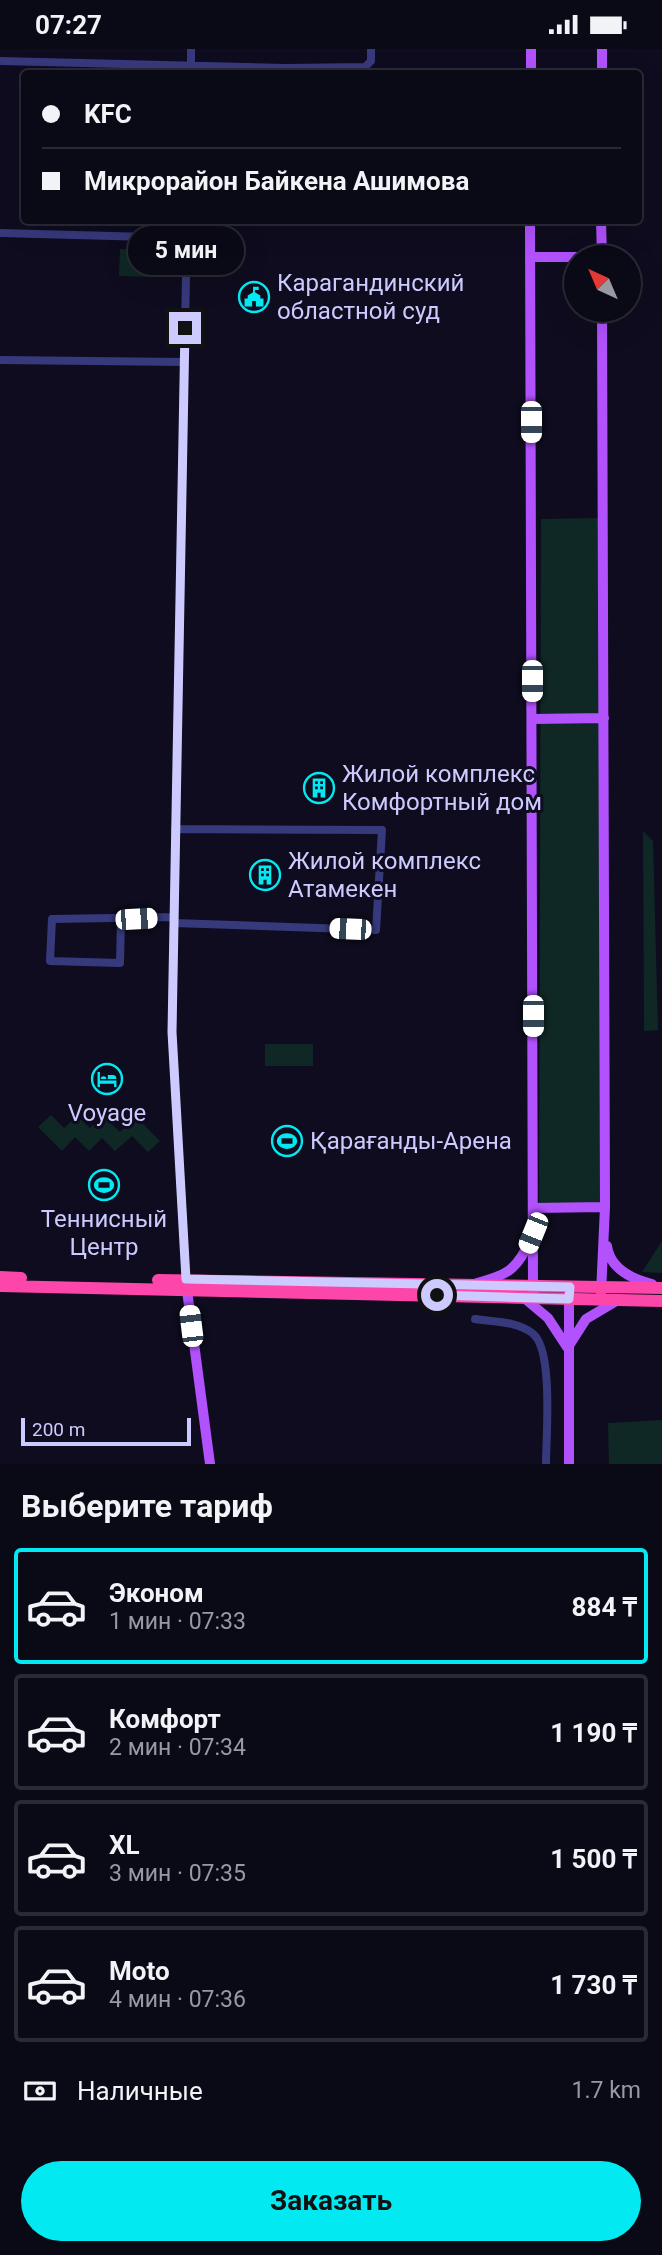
<!DOCTYPE html>
<html lang="ru">
<head>
<meta charset="utf-8">
<style>
  :root { --surface:#0a0916; --page:#181723; --text:#f1f3f6; --muted:#999aa1; --line:#2a2a35; --accent:#03e9f1 }
  body { margin:0; font-family:Roboto,sans-serif; background:var(--page); color:var(--text); height:100vh; display:flex; flex-direction:column; font-size:26px; white-space:nowrap }
  * { box-sizing:border-box; margin:0 }
  p { font-size:23px; color:var(--muted) }
  .icon { flex:none; width:38px; height:38px; fill:none; stroke:currentColor; stroke-width:2; stroke-linecap:round; stroke-linejoin:round }
  .map { position:relative; height:1415px; overflow:hidden }
  .details { display:flex; flex-direction:column; background:var(--surface); flex:1 }
  .details>* { flex:none }
  .top-card { position:absolute; left:21px; top:21px; width:621px; height:154px; border-radius:7px; box-shadow:0 7px 28px #0002,0 0 0 2px var(--line); display:grid; align-content:center; height:154px; padding:0 21px; background:var(--surface) }
  .needle { width:46px; rotate:316deg }
  .tools { position:absolute; left:564px; top:196px; display:grid; gap:14px }
  .tools a { display:grid; place-items:center; width:77px; height:77px; border-radius:50%; background:var(--surface); box-shadow:0 7px 28px #0002,0 0 0 2px var(--line); font-size:35px }
  .scale { position:absolute; left:21px; bottom:18px; width:170px; box-sizing:border-box; padding-left:7px; border:4px solid #cccafe; border-top:0; font-size:19px; line-height:24px; white-space:nowrap; color:#cccafe; -webkit-text-stroke:5px #0e0c1e; paint-order:stroke }
  .end { position:absolute; width:32px; height:32px; margin:-16px; border:9px solid #cccafe; background:#111; box-shadow:0 0 0 4px #111 }
  .from { border-radius:50% }
  .bubble { position:absolute; height:49px; border-radius:24px; background:var(--surface); box-shadow:0 7px 28px #0002,0 0 0 2px var(--line); font-size:23px; font-weight:700; line-height:49px; text-align:center }
  .car { position:absolute; width:21px; height:42px; margin:-21px -10px; border-radius:9px; box-shadow:0 0 5px 2px #0007; background:linear-gradient(#fff 24%,#345 0 40%,#fff 0 76%,#345 0 86%,#fff 0) }
  .top-card b { display:flex; align-items:center; gap:24px; height:66px; font-size:26px }
  .top-card b+b { border-top:2px solid var(--line) }
  .top-card i { width:18px; height:18px; background:var(--text) }
  ul { padding:0; list-style:none }
  li { display:flex; align-items:center; gap:21px; height:116px; margin:0 14px 10px; padding:0 7px; border:4px solid var(--line); border-radius:7px }
  li div { flex:1 }
  li b { display:block; font-size:26px }
  li em { font-style:normal; font-weight:700 }
  li.active { border-color:var(--accent) }
  li>.icon { width:63px; height:63px; stroke-width:1.5 }
  h2 { padding:0 21px; font-size:32px; line-height:84px }
  .pay { display:flex; align-items:center; gap:18px; height:77px; padding:0 21px; font-size:26px }
  .pay p { margin-inline-start:auto }
  .cta { display:flex; gap:14px; margin-top:auto; padding:14px 21px }
  .cta a { flex:1; height:80px; border-radius:42px; background:var(--accent); color:#111; font-size:28px; font-weight:700; line-height:80px; text-align:center }
  .status { display:flex; justify-content:space-between; align-items:center; height:49px; padding:0 35px; background:var(--surface); direction:ltr }
  .status svg { height:19px; fill:currentColor }
  .map>svg:first-child { display:block }
</style>
</head>
<body>
<div class="status"><b>07:27</b><svg viewBox="0 0 49 12"><path d="M0 12V9h3v3zM5 12V6h3v6zM10 12V3h3v9zM15 12V0h3v12zM26 1h20v11H26zM47 4h2v5h-2z"/></svg></div>
<div class="map">
<svg width="662" height="1415" viewBox="0 0 662 1415">
  <rect width="100%" height="100%" fill="#0e0c1e"/>
  <!-- green -->
  <path fill="#0f2825" d="M120 200 155 201 154 228 119 227Z
    M600 469 601 1157 539 1155 541 470Z
    M643 782 653 792 658 981 644 982Z
    M265 995H313V1017H265Z
    M51 1066 64 1079 77 1067 90 1079 103 1067 120 1083 136 1068 160 1092 148 1103 132 1087 115 1102 102 1089 89 1102 75 1088 62 1102 38 1078Z
    M662 1192V1224L642 1223Z
    M662 1371V1415H609L608 1374Z"/>
  <g fill="none" stroke-linecap="round" stroke-linejoin="round">
    <!-- minor -->
    <path stroke="#37397d" stroke-width="8" d="M0 12 286 19 365 18 371 12V0
      M191 24V0
      M0 184 187 189
      M0 311 184 313
      M121 870 120 914 50 912 52 870 174 868
      M174 874 376 881 382 781 175 780
      M186 1230 172 983 187 172
      M475 1270C494 1273 517 1272 532 1284 554 1299 546 1388 546 1415"/>
    <!-- major -->
    <path stroke="#b252fd" stroke-width="10" d="M602 0V24
      M531 24V0
      M530 172 533 1243
      M601 172 602 208
      M530 208H576
      M532 670 604 669
      M533 1159 605 1158
      M607 1197C610 1220 632 1230 652 1235
      M186 1234 210 1415
      M477 1234C508 1226 518 1220 531 1189
      M601 1244 605 1158 602 261
      M523 1248 548 1269 567 1298
      M570 1295 586 1270 618 1251
      M569 1415V1243"/>
    <!-- highway -->
    <path stroke="#fd46aa" stroke-width="12" d="M0 1228 21 1229
      M158 1231 662 1239
      M0 1237 662 1252"/>
  </g>
  <g fill="none" stroke-linecap="round" stroke-linejoin="round">
    <!-- route -->
    <path stroke="#cccafe" stroke-width="9" d="M185 279 172 983 186 1230 570 1238 569 1250 437 1246"/>
  </g>
  <!-- icons -->
  <defs>
    <g id="civic-ring" transform="scale(1.575)"><circle r="9.5" fill="#0e0c1e" stroke="#03e9f1" stroke-width="1.5"/><path d="M-.6-6.5H3V-4.5H.6V-3L4-1V1h2V6H-6V1h2V-1L-.6-3ZM-1.2 2.5V6h2.4V2.5Z" fill="#03e9f1"/></g>
    <g id="building-ring" transform="scale(1.575)"><circle r="9.5" fill="#0e0c1e" stroke="#03e9f1" stroke-width="1.5"/><path d="M-4-6H4V6H1V3H-1V6H-4ZM-2.5-4.3h1.7v1.8h-1.7ZM.8-4.3h1.7v1.8H.8ZM-2.5-1h1.7V.8h-1.7ZM.8-1h1.7V.8H.8Z" fill="#03e9f1"/></g>
    <g id="hotel-ring" transform="scale(1.575)"><circle r="9.5" fill="#0e0c1e" stroke="#03e9f1" stroke-width="1.5"/><path d="M-6-4.5h1.5V1H6V5H4.5V3h-9V5H-6ZM-4 0a1.8 1.8 0 1 1 3.6 0ZM.5 0V-2.5h3Q6-2.5 6 0Z" fill="#03e9f1"/></g>
    <g id="stadium-ring" transform="scale(1.575)"><circle r="9.5" fill="#0e0c1e" stroke="#03e9f1" stroke-width="1.5"/><path d="M0-5a6.5 5 0 1 0 0 10a6.5 5 0 1 0 0-10ZM-3.5-1.8h7v3.6h-7Z" fill="#03e9f1"/></g>
  </defs>
  <g fill-rule="evenodd">
    <use href="#civic-ring" x="254" y="248"/>
    <use href="#building-ring" x="319" y="739"/>
    <use href="#building-ring" x="265" y="826"/>
    <use href="#hotel-ring" x="107" y="1030"/>
    <use href="#stadium-ring" x="287" y="1092"/>
    <use href="#stadium-ring" x="104" y="1136"/>
  </g>
  <g text-anchor="middle" stroke-width="6" stroke-linejoin="round" paint-order="stroke">
    <!-- poi labels -->
    <g font-size="24" fill="#cccafe" stroke="#0e0c1e" text-anchor="start">
      <text x="277" y="242">Карагандинский<tspan x="277" dy="28">областной суд</tspan></text>
      <text x="342" y="733">Жилой комплекс<tspan x="342" dy="28">Комфортный дом</tspan></text>
      <text x="288" y="820">Жилой комплекс<tspan x="288" dy="28">Атамекен</tspan></text>
      <text x="107" y="1072" text-anchor="middle">Voyage</text>
      <text x="310" y="1100">Қарағанды-Арена</text>
      <text x="104" y="1178" text-anchor="middle">Теннисный<tspan x="104" dy="28">Центр</tspan></text>
    </g>
  </g>
</svg>
<div class="tools">
<a><svg class="needle" viewBox="-14 -14 28 28"><path d="M0-13l5 13h-10z" fill="#e53935"/><path d="M0 13l5-13h-10z" fill="#999aa1"/></svg></a>
</div>
<div class="scale">200 m</div>
<i class="end from" style="left:437px;top:1246px"></i>
<i class="end" style="left:185px;top:279px"></i>
<div class="bubble" style="left:128px;top:177px;width:116px">5 мин</div>
<i class="car" style="left:531px;top:373px;rotate:180deg"></i>
<i class="car" style="left:532px;top:632px;rotate:180deg"></i>
<i class="car" style="left:136px;top:870px;rotate:87deg"></i>
<i class="car" style="left:350px;top:880px;rotate:272deg"></i>
<i class="car" style="left:533px;top:967px;rotate:180deg"></i>
<i class="car" style="left:533px;top:1184px;rotate:202deg"></i>
<i class="car" style="left:191px;top:1277px;rotate:353deg"></i>
<div class="top-card">
<b><i class="from"></i>KFC</b>
<b><i></i>Микрорайон Байкена Ашимова</b>
</div>
</div>
<section class="details">
<h2>Выберите тариф</h2>
<ul>
<li class="active"><svg class="icon" aria-label="car" viewBox="0 0 24 24"><path d="M5 17H2v-5l4-1 3-4h7l3 4 3 1v5h-3M9 17h6M6 11h13"/><circle cx="7" cy="17" r="2"/><circle cx="17" cy="17" r="2"/></svg><div><b>Эконом</b><p>1 мин · 07:33</p></div><em>884 ₸</em></li>
<li><svg class="icon" aria-label="car" viewBox="0 0 24 24"><path d="M5 17H2v-5l4-1 3-4h7l3 4 3 1v5h-3M9 17h6M6 11h13"/><circle cx="7" cy="17" r="2"/><circle cx="17" cy="17" r="2"/></svg><div><b>Комфорт</b><p>2 мин · 07:34</p></div><em>1 190 ₸</em></li>
<li><svg class="icon" aria-label="car" viewBox="0 0 24 24"><path d="M5 17H2v-5l4-1 3-4h7l3 4 3 1v5h-3M9 17h6M6 11h13"/><circle cx="7" cy="17" r="2"/><circle cx="17" cy="17" r="2"/></svg><div><b>XL</b><p>3 мин · 07:35</p></div><em>1 500 ₸</em></li>
<li><svg class="icon" aria-label="car" viewBox="0 0 24 24"><path d="M5 17H2v-5l4-1 3-4h7l3 4 3 1v5h-3M9 17h6M6 11h13"/><circle cx="7" cy="17" r="2"/><circle cx="17" cy="17" r="2"/></svg><div><b>Moto</b><p>4 мин · 07:36</p></div><em>1 730 ₸</em></li>
</ul>
<div class="pay"><svg class="icon" aria-label="cash" viewBox="0 0 24 24"><path d="M3 7h18v10H3z"/><circle cx="12" cy="12" r="2"/></svg>Наличные<p>1.7 km</p></div>
<div class="cta"><a>Заказать</a></div>
</section>
</body>
</html>
